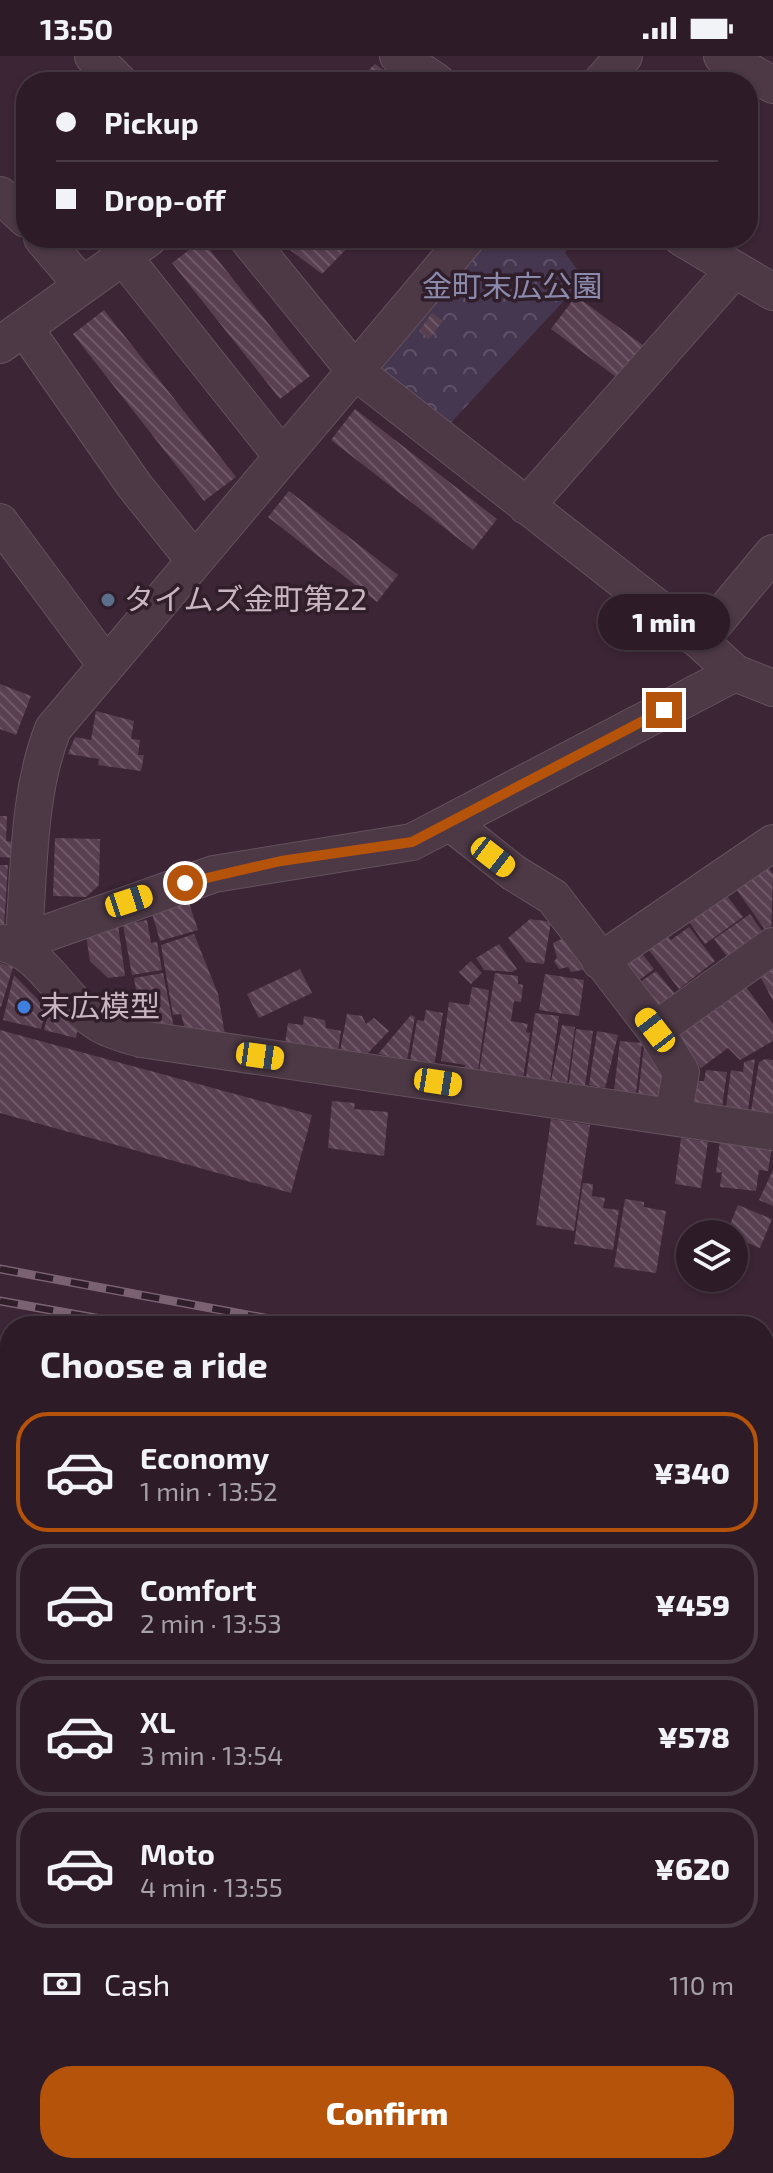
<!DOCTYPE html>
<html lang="en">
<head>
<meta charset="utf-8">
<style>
  :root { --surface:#2d1c28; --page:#352530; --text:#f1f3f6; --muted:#a7a1a8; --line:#483a45; --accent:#b45309 }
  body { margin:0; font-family:"Exo 2","Noto Sans JP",sans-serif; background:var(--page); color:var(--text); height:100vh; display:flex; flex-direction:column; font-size:30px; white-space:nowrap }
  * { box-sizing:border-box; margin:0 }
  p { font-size:26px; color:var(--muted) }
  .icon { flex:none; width:44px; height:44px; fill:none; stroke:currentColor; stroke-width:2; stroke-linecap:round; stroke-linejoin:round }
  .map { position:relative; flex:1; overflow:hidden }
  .sheet { position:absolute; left:0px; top:1260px; width:774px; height:858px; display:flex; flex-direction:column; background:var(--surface); border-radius:32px 32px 0 0; box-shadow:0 2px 6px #0004,0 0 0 2px var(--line) }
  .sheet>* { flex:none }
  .top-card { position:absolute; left:16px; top:16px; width:742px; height:176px; border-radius:32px; box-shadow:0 2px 6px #0004,0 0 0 2px var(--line); display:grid; align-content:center; height:176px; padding:0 40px; background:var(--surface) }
  .controls { position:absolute; left:676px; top:1164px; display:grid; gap:16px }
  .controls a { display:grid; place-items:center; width:72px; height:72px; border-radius:50%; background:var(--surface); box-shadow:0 2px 6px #0004,0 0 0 2px var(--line); font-size:40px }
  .end { position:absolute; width:36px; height:36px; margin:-18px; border:10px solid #b45309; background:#fff; box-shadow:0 0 0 4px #fff }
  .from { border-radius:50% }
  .bubble { position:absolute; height:56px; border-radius:28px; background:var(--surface); box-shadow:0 2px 6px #0004,0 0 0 2px var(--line); font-size:26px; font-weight:800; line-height:56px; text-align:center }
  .car { position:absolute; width:24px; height:48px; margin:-24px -12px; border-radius:10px; box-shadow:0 0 6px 2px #0007; background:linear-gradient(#f5c518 24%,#345 0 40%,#f5c518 0 76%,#345 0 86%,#f5c518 0) }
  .top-card b { display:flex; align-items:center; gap:28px; height:76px; font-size:30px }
  .top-card b+b { border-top:2px solid var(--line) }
  .top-card i { width:20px; height:20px; background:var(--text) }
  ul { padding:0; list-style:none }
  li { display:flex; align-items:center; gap:24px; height:120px; margin:0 16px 12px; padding:0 24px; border:4px solid var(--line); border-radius:32px }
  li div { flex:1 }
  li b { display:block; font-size:30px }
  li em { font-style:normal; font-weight:800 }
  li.current { border-color:var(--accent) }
  li>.icon { width:72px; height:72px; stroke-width:1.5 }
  h2 { padding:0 40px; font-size:36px; line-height:96px }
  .pay { display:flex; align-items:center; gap:20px; height:88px; padding:0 40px; font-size:30px }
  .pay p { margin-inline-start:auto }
  .primary-button { display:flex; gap:16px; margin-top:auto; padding:16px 40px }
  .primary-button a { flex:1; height:92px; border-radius:32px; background:var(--accent); color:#fff; font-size:32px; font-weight:800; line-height:92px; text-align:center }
  .status { display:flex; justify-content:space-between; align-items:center; height:56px; padding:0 40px; background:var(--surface); direction:ltr }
  .status svg { height:22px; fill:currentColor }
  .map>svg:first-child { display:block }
</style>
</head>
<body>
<div class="status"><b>13:50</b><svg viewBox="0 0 49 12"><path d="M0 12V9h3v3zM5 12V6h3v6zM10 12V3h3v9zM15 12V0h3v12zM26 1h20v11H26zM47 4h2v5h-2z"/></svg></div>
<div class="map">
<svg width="773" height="2117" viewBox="0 0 773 2117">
  <defs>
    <pattern id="forest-crowns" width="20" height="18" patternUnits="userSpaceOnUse" patternTransform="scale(2)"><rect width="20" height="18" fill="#463751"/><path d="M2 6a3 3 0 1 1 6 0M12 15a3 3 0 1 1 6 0" fill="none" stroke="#5f5268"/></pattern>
    <pattern id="building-back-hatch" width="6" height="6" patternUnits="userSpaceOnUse" patternTransform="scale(2)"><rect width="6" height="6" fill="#594051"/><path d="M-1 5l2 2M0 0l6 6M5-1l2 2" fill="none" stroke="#6f5968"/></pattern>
  </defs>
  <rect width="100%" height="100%" fill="#3c2535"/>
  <!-- forest -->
  <path fill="url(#forest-crowns)" d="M490 182H572L565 197 584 223 446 372 379 316Z
    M467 2108H529L532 2117H472Z"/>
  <!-- building -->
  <path fill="url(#building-back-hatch)" d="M375 8 401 26H356Z
    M274 182H357L322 218Z
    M420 182H444L433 194Z
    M202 184 310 320 280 343 172 207Z
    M576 240 644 290 619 323 551 273Z
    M104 254 236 421 204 445 73 278Z
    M432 257 443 265 429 283 419 275Z
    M355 353 497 463 473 494 331 384Z
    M289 435 398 519 377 546 268 461Z
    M0 628 31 640 16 679 0 673Z
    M96 655 134 665 131 683 140 684 138 699H144L141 715 98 709 99 703 68 698 75 681 91 684Z
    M0 760H7L6 785 13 786V802L0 801Z
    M55 782 100 783 99 829 86 841 53 840Z
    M766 808 773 818 771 882 734 830Z
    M0 809H8L4 870H0Z
    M724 836 743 861 705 888 687 863Z
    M188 844 198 874 160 885 151 854Z
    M750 858 764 878 729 903 714 883Z
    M530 863 551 866 544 908 526 906 508 882Z
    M147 864 151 887 157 886 162 914 132 919 123 869Z
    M118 869 125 920 108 922 90 905 85 873Z
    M689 871 715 905 679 933 648 893 667 879 671 884Z
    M194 878 218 938 225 979 185 973 181 958 173 959 161 889Z
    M566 881 587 913 571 916 568 911 559 913 554 905 557 902 553 887Z
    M499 888 517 913 512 916 484 914 476 902Z
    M637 891 654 913 630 931 616 911Z
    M471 905 482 917 471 928 459 916Z
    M0 907 13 911 1 951H0Z
    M773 912V945L760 920Z
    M300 913 312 937 259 962 247 938Z
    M656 915 680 944 652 958 630 933Z
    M163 917 174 972 142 968 134 922Z
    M495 917 518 920V928L523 929 521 946 514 945 511 965 528 968 526 976 530 977 523 1022 479 1016Z
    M545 918 584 924 579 960 539 954Z
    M14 919 46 952 41 973 3 964Z
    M744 928 773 968V985L740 1004 728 992 701 1012 676 978Z
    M472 931 489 934 478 1015 464 1013 465 1009 441 1005 449 946 469 949Z
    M50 952 77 975 76 982 44 974Z
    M426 954 443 957 434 1010 410 1005 417 964 424 965Z
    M535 957 559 960 550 1025 526 1022Z
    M347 958 362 960 366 968 374 962 389 975 368 997 340 995Z
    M411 959 415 961 407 1004 378 998Z
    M304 960 325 964 326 972 341 975 338 995 285 987 288 967 303 969Z
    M562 969 575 971 567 1028 551 1025Z
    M576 973 593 975 585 1030 569 1027Z
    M0 974 312 1059 291 1137 0 1057Z
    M597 975 618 979 605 1032 589 1029Z
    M620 985 642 987 636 1037 614 1034Z
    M644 991 660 993 665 1041 638 1039Z
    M755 1003 748 1054 726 1051 731 1014 743 1016 744 1006Z
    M765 1003 773 1004V1059L751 1055 759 1006Z
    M706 1014 727 1016 722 1051 686 1047 696 1025H704Z
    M332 1045 355 1047 354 1053 388 1056 384 1100 328 1092Z
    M551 1063 590 1069 574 1175 536 1169Z
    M681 1082 708 1086 701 1132 675 1128Z
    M720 1084 772 1091 768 1115 759 1114 756 1135 720 1131 722 1116 716 1117Z
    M773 1114V1150L759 1144Z
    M583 1127 593 1128 592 1140 605 1142 603 1152 619 1154 613 1194 574 1188Z
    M625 1143 644 1146V1151L666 1155 656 1217 614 1211Z
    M738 1149 772 1163 760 1192 734 1181V1178H726Z
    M0 1514 10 1515 9 1724 0 1696Z
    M764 1597 773 1598V1780L765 1808Z
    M1 1790 10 1820V2108H39L40 2117H0Z
    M764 2044 773 2048V2117H742L721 2108H764Z
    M394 2108 397 2117H381L379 2113Z
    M430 2108 436 2117H420Z
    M534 2108H685L688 2117H669L663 2109 642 2117H537Z"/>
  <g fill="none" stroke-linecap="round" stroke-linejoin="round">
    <!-- minor casing -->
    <g stroke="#65515e" stroke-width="38">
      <path id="minor" d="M93 0 119 26
        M398 0 437 26
        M722 0 773 29
        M601 26 624 0
        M0 139 26 163
        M42 182 82 229
        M247 182 355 315 700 585 735 617
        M682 182 773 236
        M122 199 281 399
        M25 273 134 429 194 504
        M0 289 149 182
        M526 450 734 214
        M0 466 106 609
        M700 585 773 497
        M452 768 514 817 553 841 655 974 681 1016 673 1061
        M24 885 214 818 412 786 735 617 773 632
        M2 887C44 895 62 946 100 968 111 975 128 979 141 983L773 1076
        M23 891C30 818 26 742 53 673L467 182
        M600 905 773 787
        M655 974 773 890
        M764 1905 769 1902 773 1886
        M764 1979 773 1982
        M452 2108 456 2117
        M181 2117 210 2108
        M273 2117 274 2108"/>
    </g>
    <!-- minor -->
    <use href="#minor" stroke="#4d3946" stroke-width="36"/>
    <!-- rail casing -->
    <g stroke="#7a6272" stroke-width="9">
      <path id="rail" d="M0 1213 307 1270
        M0 1245 140 1270
        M0 1294 10 1296
        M0 1344 10 1346
        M764 1352 773 1353
        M0 1366 10 1368
        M764 1394 773 1396
        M764 1427 773 1428
        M764 1476 773 1477
        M764 1494 773 1495"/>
    </g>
    <!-- rail -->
    <use href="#rail" stroke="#311e2b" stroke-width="6" stroke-dasharray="18" stroke-linecap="butt"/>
  </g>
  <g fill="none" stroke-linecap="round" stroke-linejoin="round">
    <!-- route -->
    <path stroke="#b45309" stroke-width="10" d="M185 827 281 805 412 786 664 654"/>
  </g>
  <!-- markers -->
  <circle fill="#5c6f8a" stroke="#311e2b" stroke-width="3" cx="108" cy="544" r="8"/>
  <circle fill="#3f7fe0" stroke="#311e2b" stroke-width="3" cx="24" cy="951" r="8"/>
  <g text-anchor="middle" stroke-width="7" stroke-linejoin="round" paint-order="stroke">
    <!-- park labels -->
    <g font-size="30" fill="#8a8bac" stroke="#311e2b">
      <text x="512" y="241">金町末広公園</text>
    </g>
    <!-- poi labels -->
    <g font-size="30" fill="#c8b5c1" stroke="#311e2b" text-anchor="start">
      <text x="124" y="554">タイムズ金町第22</text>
      <text x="40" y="961">末広模型</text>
    </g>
  </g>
</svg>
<div class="controls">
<a><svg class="icon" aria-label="layers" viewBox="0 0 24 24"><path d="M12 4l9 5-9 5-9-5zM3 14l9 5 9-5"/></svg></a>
</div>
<i class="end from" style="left:185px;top:827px"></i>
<i class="end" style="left:664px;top:654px"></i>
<div class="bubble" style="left:598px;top:538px;width:132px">1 min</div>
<i class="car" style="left:493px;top:801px;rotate:128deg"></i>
<i class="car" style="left:129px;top:845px;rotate:72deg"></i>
<i class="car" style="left:655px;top:974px;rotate:322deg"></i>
<i class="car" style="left:260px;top:1000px;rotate:98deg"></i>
<i class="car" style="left:438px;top:1026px;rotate:99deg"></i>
<div class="top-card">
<b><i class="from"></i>Pickup</b>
<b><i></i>Drop-off</b>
</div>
<section class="sheet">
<h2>Choose a ride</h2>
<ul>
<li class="current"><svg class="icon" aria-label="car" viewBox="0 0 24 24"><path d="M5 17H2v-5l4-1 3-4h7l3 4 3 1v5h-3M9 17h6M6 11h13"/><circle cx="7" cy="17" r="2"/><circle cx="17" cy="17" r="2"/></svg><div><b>Economy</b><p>1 min · 13:52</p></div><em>¥340</em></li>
<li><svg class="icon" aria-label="car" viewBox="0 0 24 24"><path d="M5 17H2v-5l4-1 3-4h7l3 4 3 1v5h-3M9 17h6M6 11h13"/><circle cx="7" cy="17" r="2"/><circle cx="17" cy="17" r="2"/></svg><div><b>Comfort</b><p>2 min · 13:53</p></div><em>¥459</em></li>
<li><svg class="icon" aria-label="car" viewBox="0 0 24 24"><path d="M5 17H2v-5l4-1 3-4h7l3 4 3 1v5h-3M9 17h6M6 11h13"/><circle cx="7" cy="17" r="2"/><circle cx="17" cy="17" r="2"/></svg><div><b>XL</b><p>3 min · 13:54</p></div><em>¥578</em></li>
<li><svg class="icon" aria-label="car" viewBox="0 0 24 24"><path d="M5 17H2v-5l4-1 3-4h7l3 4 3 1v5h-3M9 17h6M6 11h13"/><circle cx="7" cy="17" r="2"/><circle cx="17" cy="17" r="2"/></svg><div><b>Moto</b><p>4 min · 13:55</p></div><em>¥620</em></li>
</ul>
<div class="pay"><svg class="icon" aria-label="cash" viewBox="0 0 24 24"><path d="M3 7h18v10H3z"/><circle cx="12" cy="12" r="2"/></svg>Cash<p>110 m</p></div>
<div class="primary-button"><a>Confirm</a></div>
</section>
</div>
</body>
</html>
